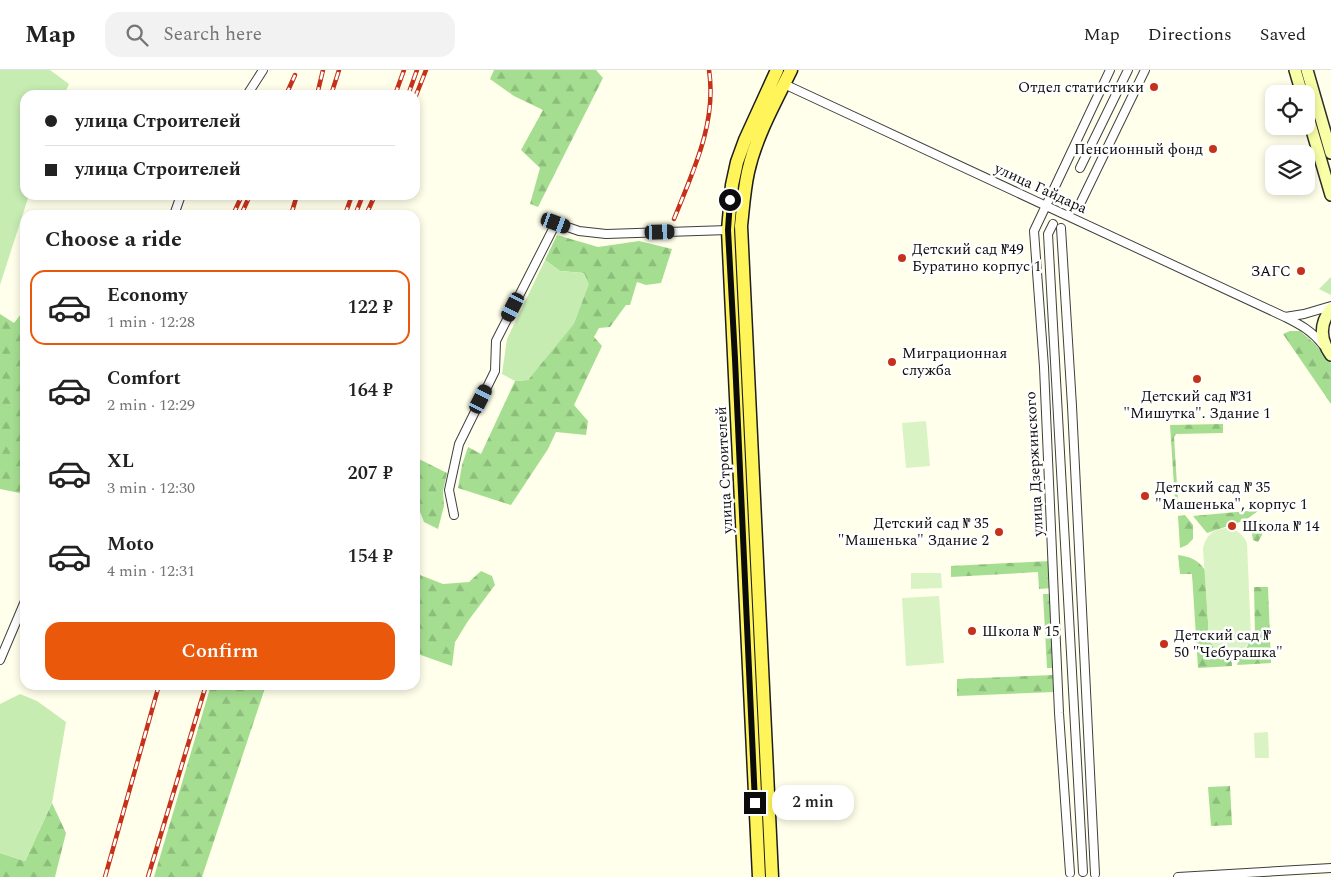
<!DOCTYPE html>
<html lang="en">
<head>
<meta charset="utf-8">
<style>
  :root { --surface:#fff; --page:#f2f2f2; --text:#222; --muted:#767676; --line:#e0e0e0; --accent:#ea580c }
  body { margin:0; font-family:Spectral,serif; background:var(--page); color:var(--text); height:100vh; display:flex; flex-direction:column; font-size:19px; white-space:nowrap }
  * { box-sizing:border-box; margin:0 }
  p { font-size:16px; color:var(--muted) }
  .icon { flex:none; width:28px; height:28px; fill:none; stroke:currentColor; stroke-width:2; stroke-linecap:round; stroke-linejoin:round }
  .map { position:relative; flex:1; overflow:hidden }
  .panel { position:absolute; left:20px; top:140px; width:400px; height:480px; display:flex; flex-direction:column; background:var(--surface); border-radius:15px; box-shadow:0 2px 8px #0003 }
  .panel>* { flex:none }
  .banner { position:absolute; left:20px; top:20px; width:400px; height:110px; border-radius:15px; box-shadow:0 2px 8px #0003; display:grid; align-content:center; height:110px; padding:0 25px; background:var(--surface) }
  .buttons { position:absolute; left:1265px; top:15px; display:grid; gap:10px }
  .buttons a { display:grid; place-items:center; width:50px; height:50px; border-radius:10px; background:var(--surface); box-shadow:0 2px 8px #0003; font-size:25px }
  .end { position:absolute; width:22px; height:22px; margin:-11px; border:6px solid #0c0c0c; background:#fff; box-shadow:0 0 0 2px #fff }
  .from { border-radius:50% }
  .bubble { position:absolute; height:35px; border-radius:15px; background:var(--surface); box-shadow:0 2px 8px #0003; font-size:16px; font-weight:600; line-height:35px; text-align:center }
  .car { position:absolute; width:15px; height:30px; margin:-15px -8px; border-radius:6px; box-shadow:0 0 4px 1px #0007; background:linear-gradient(#222 24%,#8ab4d8 0 40%,#222 0 76%,#8ab4d8 0 86%,#222 0) }
  .banner b { display:flex; align-items:center; gap:18px; height:48px; font-size:19px }
  .banner b+b { border-top:1px solid var(--line) }
  .banner i { width:12px; height:12px; background:var(--text) }
  ul { padding:0; list-style:none }
  li { display:flex; align-items:center; gap:15px; height:75px; margin:0 10px 8px; padding:0 15px; border:2px solid transparent; border-radius:15px }
  li div { flex:1 }
  li b { display:block; font-size:19px }
  li em { font-style:normal; font-weight:600 }
  li.current { border-color:var(--accent) }
  li>.icon { width:45px; height:45px; stroke-width:1.5 }
  h2 { padding:0 25px; font-size:22px; line-height:60px }
  .button { display:flex; gap:10px; margin-top:auto; padding:10px 25px }
  .button a { flex:1; height:58px; border-radius:15px; background:var(--accent); color:#fff; font-size:20px; font-weight:600; line-height:58px; text-align:center }
  header { display:flex; align-items:center; gap:30px; box-sizing:border-box; height:70px; padding:0 25px; background:var(--surface); border-bottom:1px solid var(--line) }
  header strong { font-size:24px }
  nav { display:flex; gap:28px; margin-inline-start:auto; font-size:18px }
  .search { width:350px; height:45px; background:var(--page); display:flex; align-items:center; gap:12px; box-sizing:border-box; padding:0 18px; border-radius:15px; color:var(--muted); font-size:19px }
  .map>svg:first-child { display:block }
</style>
</head>
<body>
<header>
<strong>Map</strong>
<div class="search"><svg class="icon" aria-label="search" viewBox="0 0 24 24"><circle cx="10" cy="10" r="6"/><path d="M15 15l6 6"/></svg>Search here</div>
<nav><a>Map</a><a>Directions</a><a>Saved</a></nav>
</header>
<div class="map">
<svg width="1331" height="807" viewBox="0 0 1331 807">
  <defs>
    <pattern id="grass-tufts" width="24" height="20" patternUnits="userSpaceOnUse" patternTransform="scale(1.25)"><rect width="24" height="20" fill="#c6ecb2"/><path d="M3 7l-1-3M5 7V3M7 7l1-3M15 17l-1-3M17 17v-4M19 17l1-3" fill="none" stroke="#a9c998"/></pattern>
    <pattern id="forest-firs" width="22" height="20" patternUnits="userSpaceOnUse" patternTransform="scale(1.25)"><rect width="22" height="20" fill="#a5de90"/><path d="M5 1l3.5 6h-7zM16 11l3.5 6h-7z" fill="#8dbd7b"/></pattern>
  </defs>
  <rect width="100%" height="100%" fill="#ffffeb"/>
  <!-- grass -->
  <path fill="url(#grass-tufts)" d="M1331 207V225L1319 219Z"/>
  <!-- forest -->
  <path fill="url(#forest-firs)" d="M494 0H596L603 8 538 137 530 134 540 98 521 80 543 40 514 26 490 9Z
    M557 165 598 177 639 171 672 179 661 213 646 215 637 212 630 235H626L610 257 599 258 594 267 602 276 574 335 588 351 586 365 556 362 548 379 511 435 458 418 462 395 468 377 481 384 515 311 528 310 549 283 584 203 560 201 545 190Z
    M25 239V424L0 419V244L14 253Z
    M1290 261H1300L1314 273 1331 293V334L1283 264Z
    M1223 354V363L1176 364 1174 367 1178 431H1175L1170 355Z
    M415 387 447 403 443 421 444 436 438 459 424 452 417 434 415 432Z
    M1259 440 1246 450 1207 463 1193 446Z
    M1185 445 1193 455V469L1187 475 1180 478 1178 446Z
    M1261 450 1262 465 1258 472 1253 470 1251 457Z
    M1178 485C1191 487 1197 489 1205 500L1209 568C1213 579 1221 584 1231 585L1232 596 1198 598 1192 504H1180Z
    M1050 491 1052 518 1039 519 1038 502 951 507V496Z
    M481 501 492 506 495 515 468 551 455 572 452 596 415 583V503L443 514 469 512Z
    M1254 517H1268L1271 593 1237 595 1240 583 1247 577 1251 567 1255 566Z
    M1043 524H1052L1056 598H1047Z
    M1053 605 1054 622 957 626V609Z
    M211 615H272L265 618 202 807H154Z
    M1230 716 1232 755 1211 756 1208 717Z
    M52 733 66 763 55 807H0V783L25 791Z"/>
  <!-- garden -->
  <path fill="#c6ecb2" d="M0 0H50L69 14 64 25H25V125H29L0 215Z
    M545 190 560 201 584 203 589 214 574 254 528 310 515 311 502 304 507 269Z
    M20 624 37 631 66 652 52 733 25 791 0 783V634Z"/>
  <!-- pitch -->
  <path fill="#daf3c4" d="M926 351 930 396 906 398 902 353Z
    M1226 458C1236 459 1243 464 1247 473L1251 567C1244 589 1217 593 1209 568L1203 479C1205 466 1213 459 1226 458Z
    M911 503H941L942 518 911 519Z
    M939 526 944 593 906 596 902 528Z
    M1268 662 1269 688H1255L1254 663Z"/>
  <g fill="none" stroke-linecap="round" stroke-linejoin="round">
    <!-- street casing -->
    <g stroke="#3f3f3f" stroke-width="10">
      <path id="street" d="M784 14 1285 247C1301 255 1312 261 1323 275
        M247 25 263 0
        M1080 98 1128 0
        M1081 132 1145 0
        M174 145 181 125
        M1053 154 1048 164 1083 802
        M1061 158 1072 336 1095 804
        M1285 247 1304 244 1331 236
        M454 445 449 420 459 374 495 301 496 271 556 153 579 161 606 164 728 160
        M0 590 25 531
        M1070 803 1059 643 1044 297 1034 161 1110 0
        M1178 807 1331 798"/>
    </g>
    <!-- secondary casing -->
    <g stroke="#2e2e2e" stroke-width="14">
      <path id="secondary" d="M1295 0 1302 24
        M1307 0 1331 83
        M1306 40 1331 125
        M1331 239C1319 254 1320 270 1331 285"/>
    </g>
    <!-- primary casing -->
    <g stroke="#1d1d1d" stroke-width="15">
      <path id="primary" d="M759 807 728 160 732 115 737 92 745 70 777 0
        M772 807 741 156C743 138 744 120 748 102 756 66 775 33 791 0"/>
    </g>
    <!-- street -->
    <use href="#street" stroke="#fff" stroke-width="8"/>
    <!-- secondary -->
    <use href="#secondary" stroke="#f9ffa6" stroke-width="11"/>
    <!-- primary -->
    <use href="#primary" stroke="#fff55b" stroke-width="12"/>
    <!-- rail casing -->
    <g stroke="#c6311a" stroke-width="4.5">
      <path id="rail" d="M286 25 295 5
        M317 25 323 0
        M331 25 339 0
        M395 25 404 0
        M408 25 417 0
        M415 28 426 0
        M233 145 242 125
        M241 145 250 125
        M291 145 297 125
        M345 145 352 125
        M355 145 363 125
        M366 145 375 125
        M674 149C693 101 717 53 709 0
        M105 807 159 615
        M148 807 206 615"/>
    </g>
    <!-- rail -->
    <use href="#rail" stroke="#fff" stroke-width="2.5" stroke-dasharray="8" stroke-linecap="butt"/>
  </g>
  <g fill="none" stroke-linecap="round" stroke-linejoin="round">
    <!-- route -->
    <path stroke="#0c0c0c" stroke-width="6" d="M730 130 728 160 735 289 755 733"/>
  </g>
  <!-- markers -->
  <g fill="#c6311a" stroke="#fff" stroke-width="2">
    <circle cx="1154" cy="17" r="5"/>
    <circle cx="1213" cy="79" r="5"/>
    <circle cx="902" cy="188" r="5"/>
    <circle cx="1301" cy="201" r="5"/>
    <circle cx="892" cy="292" r="5"/>
    <circle cx="1197" cy="309" r="5"/>
    <circle cx="1145" cy="426" r="5"/>
    <circle cx="1232" cy="456" r="5"/>
    <circle cx="999" cy="462" r="5"/>
    <circle cx="972" cy="561" r="5"/>
    <circle cx="1164" cy="574" r="5"/>
  </g>
  <g text-anchor="middle" stroke-width="5" stroke-linejoin="round" paint-order="stroke">
    <!-- poi labels -->
    <g font-size="15" fill="#0c0c0c" stroke="#fff" text-anchor="start">
      <text x="1144" y="22" text-anchor="end">Отдел статистики</text>
      <text x="1203" y="84" text-anchor="end">Пенсионный фонд</text>
      <text x="912" y="184">Детский сад №49<tspan x="912" dy="17">Буратино корпус 1</tspan></text>
      <text x="1291" y="206" text-anchor="end">ЗАГС</text>
      <text x="902" y="288">Миграционная<tspan x="902" dy="17">служба</tspan></text>
      <text x="1197" y="331" text-anchor="middle">Детский сад №31<tspan x="1197" dy="17">"Мишутка". Здание 1</tspan></text>
      <text x="1155" y="422">Детский сад № 35<tspan x="1155" dy="17">"Машенька", корпус 1</tspan></text>
      <text x="989" y="458" text-anchor="end">Детский сад № 35<tspan x="989" dy="17">"Машенька" Здание 2</tspan></text>
      <text x="1242" y="461">Школа № 14</text>
      <text x="982" y="566">Школа № 15</text>
      <text x="1174" y="570">Детский сад №<tspan x="1174" dy="17">50 "Чебурашка"</tspan></text>
    </g>
    <!-- street labels -->
    <g font-size="15" fill="#0c0c0c" stroke="#fff">
      <text transform="translate(1041 118) rotate(25)" y="5">улица Гайдара</text>
      <text transform="translate(1034 394) rotate(-93)" y="5">улица Дзержинского</text>
      <text transform="translate(724 400) rotate(-93)" y="5">улица Строителей</text>
    </g>
  </g>
</svg>
<div class="buttons">
<a><svg class="icon" aria-label="locate" viewBox="0 0 24 24"><circle cx="12" cy="12" r="6"/><path d="M12 2v4M12 18v4M2 12h4M18 12h4"/></svg></a>
<a><svg class="icon" aria-label="layers" viewBox="0 0 24 24"><path d="M12 4l9 5-9 5-9-5zM3 14l9 5 9-5"/></svg></a>
</div>
<i class="end from" style="left:730px;top:130px"></i>
<i class="end" style="left:755px;top:733px"></i>
<div class="bubble" style="left:772px;top:715px;width:82px">2 min</div>
<i class="car" style="left:556px;top:153px;rotate:110deg"></i>
<i class="car" style="left:660px;top:162px;rotate:88deg"></i>
<i class="car" style="left:513px;top:237px;rotate:207deg"></i>
<i class="car" style="left:481px;top:329px;rotate:27deg"></i>
<div class="banner">
<b><i class="from"></i>улица Строителей</b>
<b><i></i>улица Строителей</b>
</div>
<section class="panel">
<h2>Choose a ride</h2>
<ul>
<li class="current"><svg class="icon" aria-label="car" viewBox="0 0 24 24"><path d="M5 17H2v-5l4-1 3-4h7l3 4 3 1v5h-3M9 17h6M6 11h13"/><circle cx="7" cy="17" r="2"/><circle cx="17" cy="17" r="2"/></svg><div><b>Economy</b><p>1 min · 12:28</p></div><em>122 ₽</em></li>
<li><svg class="icon" aria-label="car" viewBox="0 0 24 24"><path d="M5 17H2v-5l4-1 3-4h7l3 4 3 1v5h-3M9 17h6M6 11h13"/><circle cx="7" cy="17" r="2"/><circle cx="17" cy="17" r="2"/></svg><div><b>Comfort</b><p>2 min · 12:29</p></div><em>164 ₽</em></li>
<li><svg class="icon" aria-label="car" viewBox="0 0 24 24"><path d="M5 17H2v-5l4-1 3-4h7l3 4 3 1v5h-3M9 17h6M6 11h13"/><circle cx="7" cy="17" r="2"/><circle cx="17" cy="17" r="2"/></svg><div><b>XL</b><p>3 min · 12:30</p></div><em>207 ₽</em></li>
<li><svg class="icon" aria-label="car" viewBox="0 0 24 24"><path d="M5 17H2v-5l4-1 3-4h7l3 4 3 1v5h-3M9 17h6M6 11h13"/><circle cx="7" cy="17" r="2"/><circle cx="17" cy="17" r="2"/></svg><div><b>Moto</b><p>4 min · 12:31</p></div><em>154 ₽</em></li>
</ul>
<div class="button"><a>Confirm</a></div>
</section>
</div>
</body>
</html>
